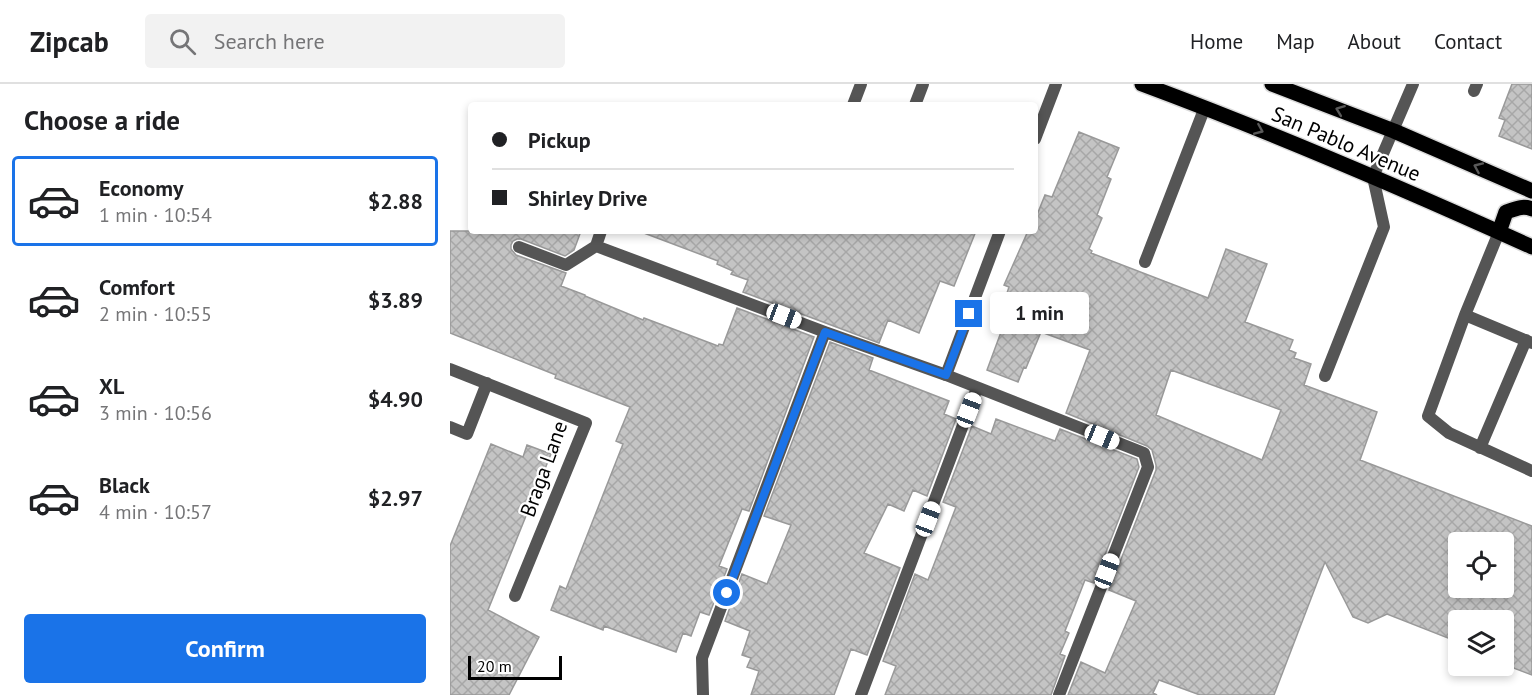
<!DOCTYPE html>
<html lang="en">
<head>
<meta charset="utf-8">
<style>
  :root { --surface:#fff; --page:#f2f2f2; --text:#202124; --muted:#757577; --line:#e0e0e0; --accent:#1a73e8 }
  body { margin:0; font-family:"PT Sans",sans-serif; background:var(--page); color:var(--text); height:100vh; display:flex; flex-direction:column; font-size:22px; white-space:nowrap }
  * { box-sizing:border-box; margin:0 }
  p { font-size:20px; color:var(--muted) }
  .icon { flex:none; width:33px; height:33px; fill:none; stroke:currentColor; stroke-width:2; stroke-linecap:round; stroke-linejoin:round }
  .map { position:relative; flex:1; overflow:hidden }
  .side { display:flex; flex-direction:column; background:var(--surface); width:450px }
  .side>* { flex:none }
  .top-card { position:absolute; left:18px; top:18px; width:570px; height:132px; border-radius:6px; box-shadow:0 3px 9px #0003; display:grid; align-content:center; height:132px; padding:0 24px; background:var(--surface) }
  .buttons { position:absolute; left:998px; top:448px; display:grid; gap:12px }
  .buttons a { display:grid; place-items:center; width:66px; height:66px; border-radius:6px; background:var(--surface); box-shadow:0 3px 9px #0003; font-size:30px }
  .scale { position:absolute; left:18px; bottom:15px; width:94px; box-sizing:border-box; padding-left:6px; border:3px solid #000; border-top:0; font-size:16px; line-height:21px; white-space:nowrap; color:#000; -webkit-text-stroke:4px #fff; paint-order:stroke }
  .end { position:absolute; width:27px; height:27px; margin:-14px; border:8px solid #1a73e8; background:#fff; box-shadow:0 0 0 3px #fff }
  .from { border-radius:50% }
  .bubble { position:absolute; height:42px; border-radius:6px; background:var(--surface); box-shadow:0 3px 9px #0003; font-size:20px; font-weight:600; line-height:42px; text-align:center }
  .car { position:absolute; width:18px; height:36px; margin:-18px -9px; border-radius:8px; box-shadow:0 0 4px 2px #0007; background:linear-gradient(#fff 24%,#345 0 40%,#fff 0 76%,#345 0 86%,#fff 0) }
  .top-card b { display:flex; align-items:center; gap:21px; height:57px; font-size:22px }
  .top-card b+b { border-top:2px solid var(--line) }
  .top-card i { width:15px; height:15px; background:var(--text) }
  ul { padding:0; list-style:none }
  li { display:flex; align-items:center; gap:18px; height:90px; margin:0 12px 9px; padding:0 12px; border:3px solid transparent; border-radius:6px }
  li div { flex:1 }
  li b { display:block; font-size:22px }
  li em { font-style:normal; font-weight:600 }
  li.selected { border-color:var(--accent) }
  li>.icon { width:54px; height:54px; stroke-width:1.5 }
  h2 { padding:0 24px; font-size:27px; line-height:72px }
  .action { display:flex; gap:12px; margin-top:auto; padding:12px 24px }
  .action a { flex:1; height:69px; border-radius:6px; background:var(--accent); color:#fff; font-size:24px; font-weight:600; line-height:69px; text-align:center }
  header { display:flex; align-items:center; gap:36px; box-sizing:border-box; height:84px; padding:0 30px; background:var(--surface); border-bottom:2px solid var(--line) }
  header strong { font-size:28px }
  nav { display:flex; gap:33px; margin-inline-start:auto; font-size:21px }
  .search { width:420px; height:54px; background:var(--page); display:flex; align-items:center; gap:15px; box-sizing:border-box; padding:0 21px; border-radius:6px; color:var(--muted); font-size:22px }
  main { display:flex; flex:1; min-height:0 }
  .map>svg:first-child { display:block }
</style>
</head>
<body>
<header>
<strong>Zipcab</strong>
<div class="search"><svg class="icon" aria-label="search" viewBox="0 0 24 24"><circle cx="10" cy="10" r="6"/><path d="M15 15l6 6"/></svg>Search here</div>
<nav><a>Home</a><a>Map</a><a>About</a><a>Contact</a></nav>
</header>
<main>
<section class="side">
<h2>Choose a ride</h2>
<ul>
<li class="selected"><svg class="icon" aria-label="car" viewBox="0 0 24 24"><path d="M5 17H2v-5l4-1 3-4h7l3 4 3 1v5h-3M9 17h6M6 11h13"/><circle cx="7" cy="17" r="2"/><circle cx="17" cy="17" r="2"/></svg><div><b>Economy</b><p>1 min · 10:54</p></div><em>$2.88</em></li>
<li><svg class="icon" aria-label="car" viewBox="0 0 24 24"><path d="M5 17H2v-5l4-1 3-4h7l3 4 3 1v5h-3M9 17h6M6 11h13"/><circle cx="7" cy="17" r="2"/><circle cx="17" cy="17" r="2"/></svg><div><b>Comfort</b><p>2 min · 10:55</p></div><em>$3.89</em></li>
<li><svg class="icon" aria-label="car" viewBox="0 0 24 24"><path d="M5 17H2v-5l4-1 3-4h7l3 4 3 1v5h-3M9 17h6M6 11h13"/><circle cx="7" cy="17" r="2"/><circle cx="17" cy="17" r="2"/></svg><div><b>XL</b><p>3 min · 10:56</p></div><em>$4.90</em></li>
<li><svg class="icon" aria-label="car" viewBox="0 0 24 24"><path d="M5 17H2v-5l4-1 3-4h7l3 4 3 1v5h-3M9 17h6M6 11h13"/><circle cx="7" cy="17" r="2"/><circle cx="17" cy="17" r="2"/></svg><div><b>Black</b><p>4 min · 10:57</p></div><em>$2.97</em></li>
</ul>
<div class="action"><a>Confirm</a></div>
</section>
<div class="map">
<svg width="1082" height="611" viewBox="0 0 1082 611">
  <defs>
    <pattern id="building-cross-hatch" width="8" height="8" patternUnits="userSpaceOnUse" patternTransform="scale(1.5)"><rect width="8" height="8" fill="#c4c4c4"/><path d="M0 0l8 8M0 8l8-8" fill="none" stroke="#a7a7a7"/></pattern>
  </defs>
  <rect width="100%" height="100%" fill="#fff"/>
  <!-- building -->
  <path fill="url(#building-cross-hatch)" stroke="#999" stroke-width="1.5" fill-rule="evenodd" d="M1062 0H1082V65L1049 52 1055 36 1049 34Z
    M629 48 669 64 657 93 661 95 647 131 652 134 639 165 642 167 641 169 758 214 776 165 817 180 795 238 843 256 839 266 846 269 844 274 861 280 854 301 927 328 910 376 1082 442V591L1053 580V537H1008V558L937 530 918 539 903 533 875 478 824 611H750L709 596 703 609 707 611H618L631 578 655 589 686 517 659 506 706 386V381L702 366 697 362 616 329 640 266 591 248 576 284 574 283 568 298 537 286 558 229 551 227 559 203 554 201 578 147H585V136L595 111 602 113ZM721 286 831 326 812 376 706 331ZM1008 459H1053V504H1008Z
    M0 147H131L124 166 115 172 71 155H67L63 157 61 161V165L66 171 116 189 111 202 135 211V212L193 236 194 234 268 262 269 260 273 261 287 224 364 253 299 427 292 425 269 482 277 485 259 531 250 528 241 552 233 549 226 568 154 542 153 546 101 526 110 502 116 505 173 360 166 357 180 323 105 294 106 291 0 249Z
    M195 147H526L504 202 490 197 469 249 438 236 429 259 293 208 298 196 281 190 283 187 267 180 268 177 194 149Z
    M380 258 423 274 419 286 499 317 494 330 506 335 477 412 463 406 454 427 438 420 414 469 450 484 417 571 401 565 384 611H301L309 587 297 583 301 574 292 571 300 547 275 537 292 490 317 500 341 441 314 432Z
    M546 335 605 357 610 345 687 375 689 383 644 499 635 496 615 547 619 549 610 570 615 572 601 611H435L446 582 433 577 465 490 478 496 506 423 493 418 522 342 541 350Z
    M41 360 73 373 77 361 101 370 38 526 89 553 59 611H0V462Z"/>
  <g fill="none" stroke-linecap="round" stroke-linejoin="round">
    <!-- primary casing -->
    <g stroke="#dbdbdb" stroke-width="18">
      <path id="primary" d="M692 0C824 49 954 105 1082 163
        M822 0 944 47 1082 107
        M1049 148 1056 128C1065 125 1073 121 1082 125"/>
    </g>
    <!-- lane -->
    <path stroke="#555" stroke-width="12" d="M1024 7 1027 0
      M403 21 411 0
      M465 21 473 0
      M151 147 146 162 375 248 496 291 694 369 698 383 609 611
      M1049 148 1015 231 978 332 999 349 1082 387
      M69 163 116 181 146 162
      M695 178 755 23
      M1015 231 1082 259
      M0 285 136 339 65 512
      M875 292 934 143 923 93
      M0 343 17 350 37 299
      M1030 364 1076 256
      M253 611 252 574 375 248
      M411 611 527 304"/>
    <!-- street -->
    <path stroke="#555" stroke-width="12" d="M585 55 606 0
      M923 93 963 0
      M496 291 550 147"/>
    <!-- primary -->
    <use href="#primary" stroke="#000" stroke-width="15"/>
  </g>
  <!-- one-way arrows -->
  <defs><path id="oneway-chevron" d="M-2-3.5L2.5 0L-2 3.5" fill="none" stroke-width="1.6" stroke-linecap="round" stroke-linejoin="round" transform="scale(1.5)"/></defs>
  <g stroke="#595959">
    <use href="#oneway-chevron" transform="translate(890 26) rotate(-159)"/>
    <use href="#oneway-chevron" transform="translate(809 46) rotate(23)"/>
    <use href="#oneway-chevron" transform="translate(1028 83) rotate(-156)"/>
  </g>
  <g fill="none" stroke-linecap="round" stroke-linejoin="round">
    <!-- route -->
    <path stroke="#1a73e8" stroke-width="8" d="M277 509 375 248 496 291 519 230"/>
  </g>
  <g text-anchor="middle" stroke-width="4.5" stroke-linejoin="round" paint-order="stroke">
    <!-- street labels -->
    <g font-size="21" fill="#000" stroke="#fff">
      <text transform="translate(896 60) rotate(23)" y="7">San Pablo Avenue</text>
      <text transform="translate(94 385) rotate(-70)" y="7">Braga Lane</text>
    </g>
  </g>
</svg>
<div class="buttons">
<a><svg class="icon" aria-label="locate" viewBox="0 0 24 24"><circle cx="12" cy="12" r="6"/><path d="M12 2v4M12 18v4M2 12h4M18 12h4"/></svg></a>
<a><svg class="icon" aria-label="layers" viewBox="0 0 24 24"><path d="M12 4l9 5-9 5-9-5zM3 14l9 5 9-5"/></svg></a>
</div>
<div class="scale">20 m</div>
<i class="end from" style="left:277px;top:509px"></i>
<i class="end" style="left:519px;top:230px"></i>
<div class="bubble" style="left:540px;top:208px;width:99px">1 min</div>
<i class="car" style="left:334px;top:232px;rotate:111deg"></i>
<i class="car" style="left:519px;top:326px;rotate:21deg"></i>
<i class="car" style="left:652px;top:353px;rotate:112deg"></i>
<i class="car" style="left:478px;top:435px;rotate:21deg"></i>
<i class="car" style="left:657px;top:487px;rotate:21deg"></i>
<div class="top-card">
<b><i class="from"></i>Pickup</b>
<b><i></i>Shirley Drive</b>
</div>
</div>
</main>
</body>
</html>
